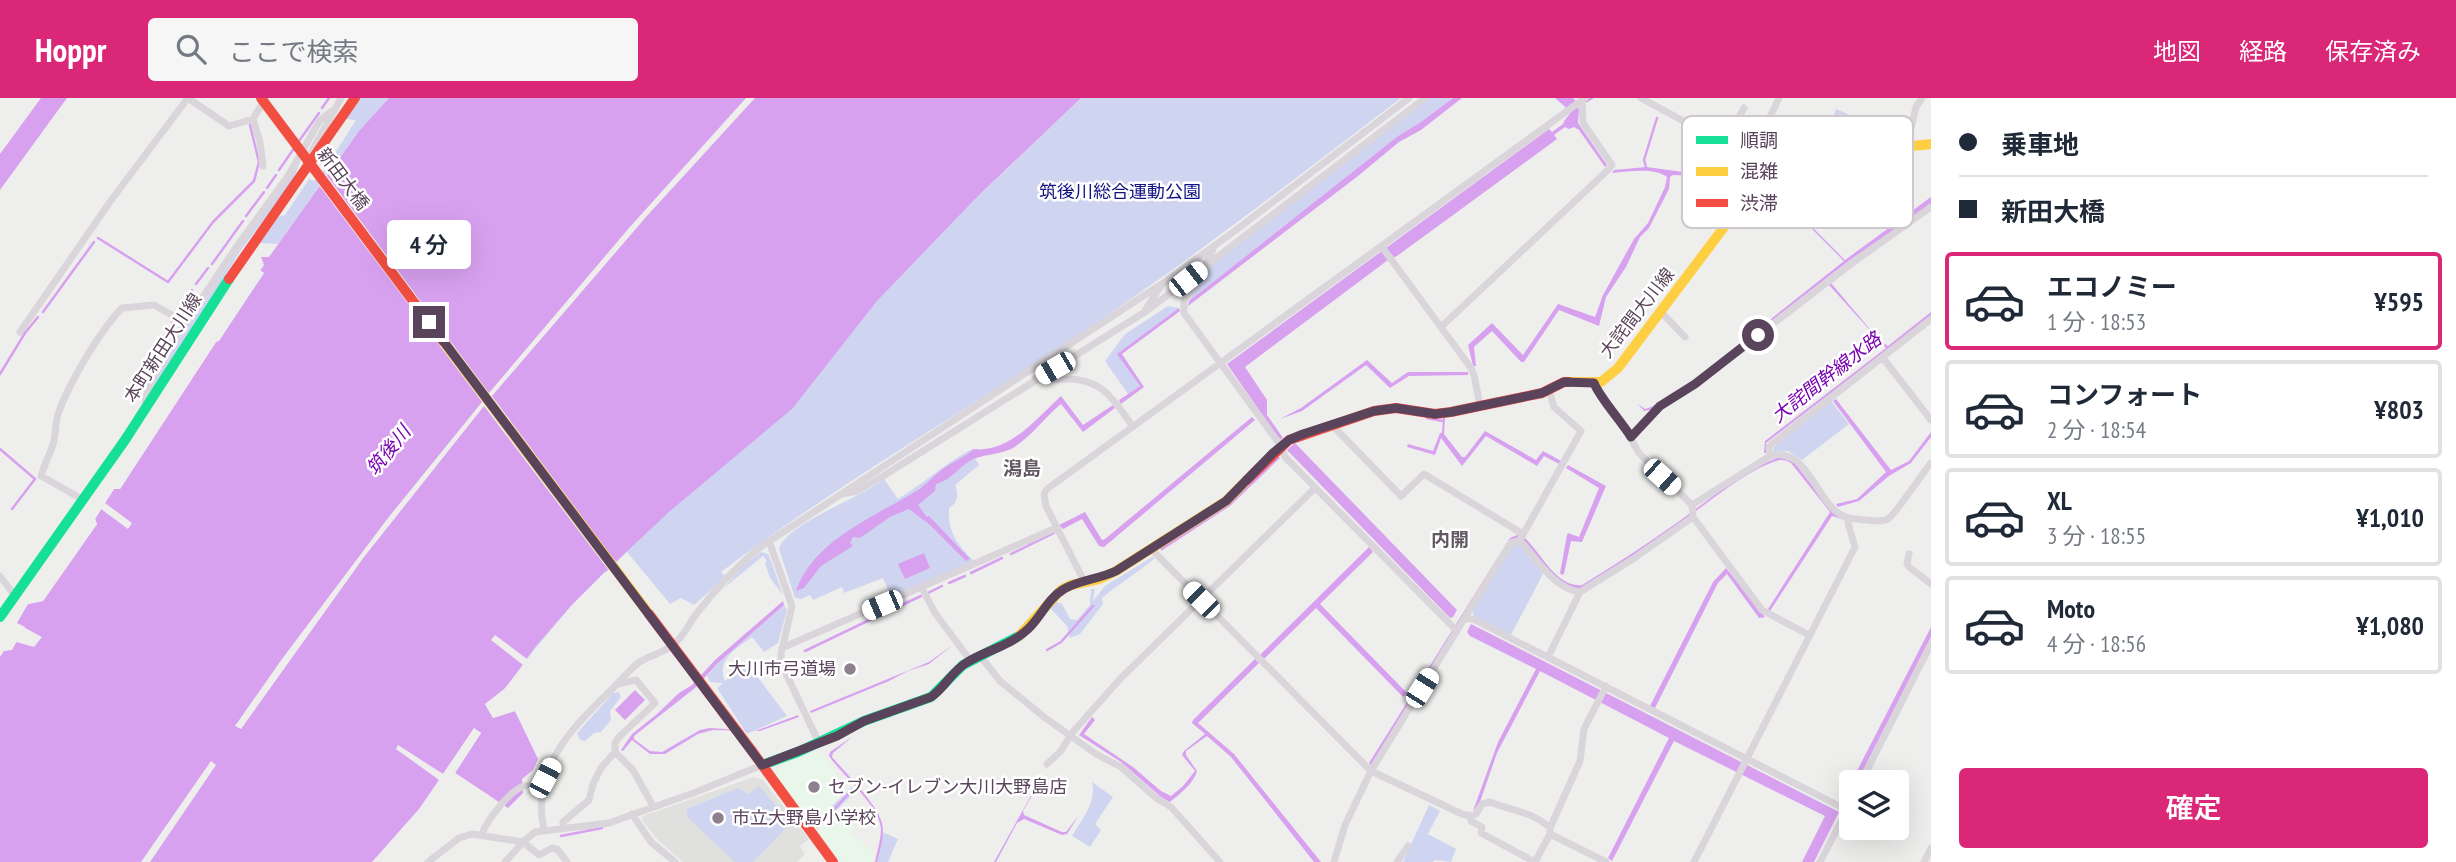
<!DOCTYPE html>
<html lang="ja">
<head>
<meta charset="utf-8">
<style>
  :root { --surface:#fff; --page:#f6f6f7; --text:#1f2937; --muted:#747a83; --line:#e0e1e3; --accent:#db2777 }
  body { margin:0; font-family:"PT Sans Narrow","Noto Sans JP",sans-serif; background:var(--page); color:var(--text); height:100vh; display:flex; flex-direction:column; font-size:26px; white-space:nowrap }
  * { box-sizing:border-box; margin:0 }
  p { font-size:23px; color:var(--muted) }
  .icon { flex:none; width:38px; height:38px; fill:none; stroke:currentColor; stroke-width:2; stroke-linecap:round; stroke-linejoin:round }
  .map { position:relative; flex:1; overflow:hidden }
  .panel { display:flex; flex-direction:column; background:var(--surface); width:525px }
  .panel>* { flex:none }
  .hud { display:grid; align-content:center; height:154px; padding:0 28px; background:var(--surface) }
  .tools { position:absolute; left:1839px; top:672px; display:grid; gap:14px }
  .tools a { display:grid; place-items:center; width:70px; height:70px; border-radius:7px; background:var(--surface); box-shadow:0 7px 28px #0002; font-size:35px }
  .end { position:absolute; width:32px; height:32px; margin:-16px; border:9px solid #5a445b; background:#fff; box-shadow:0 0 0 4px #fff }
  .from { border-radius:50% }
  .bubble { position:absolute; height:49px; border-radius:7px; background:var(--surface); box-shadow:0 7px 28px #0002; font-size:23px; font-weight:600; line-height:49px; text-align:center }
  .car { position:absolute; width:21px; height:42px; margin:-21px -10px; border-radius:9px; box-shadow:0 0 5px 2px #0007; background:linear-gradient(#fff 24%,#345 0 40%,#fff 0 76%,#345 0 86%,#fff 0) }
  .hud b { display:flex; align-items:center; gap:24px; height:66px; font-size:26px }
  .hud b+b { border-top:2px solid var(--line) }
  .hud i { width:18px; height:18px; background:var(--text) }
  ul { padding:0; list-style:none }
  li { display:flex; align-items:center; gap:21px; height:98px; margin:0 14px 10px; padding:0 14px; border:4px solid var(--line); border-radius:7px }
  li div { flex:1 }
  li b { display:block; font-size:26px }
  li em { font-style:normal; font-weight:600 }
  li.current { border-color:var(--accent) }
  li>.icon { width:63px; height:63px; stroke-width:1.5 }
  .button { display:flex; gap:14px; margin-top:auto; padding:14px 28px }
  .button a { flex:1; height:80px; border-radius:7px; background:var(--accent); color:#fff; font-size:28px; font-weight:600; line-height:80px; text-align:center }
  header { display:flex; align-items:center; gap:42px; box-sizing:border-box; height:98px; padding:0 35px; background:var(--accent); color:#fff }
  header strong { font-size:33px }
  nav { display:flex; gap:38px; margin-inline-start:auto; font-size:24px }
  .search { width:490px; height:63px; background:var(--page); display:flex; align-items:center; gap:18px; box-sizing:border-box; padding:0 24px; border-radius:7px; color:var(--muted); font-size:26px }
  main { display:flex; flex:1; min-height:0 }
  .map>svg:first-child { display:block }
</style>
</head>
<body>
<header>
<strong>Hoppr</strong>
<div class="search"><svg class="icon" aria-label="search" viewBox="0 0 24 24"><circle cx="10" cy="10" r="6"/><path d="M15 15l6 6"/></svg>ここで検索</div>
<nav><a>地図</a><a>経路</a><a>保存済み</a></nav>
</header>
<main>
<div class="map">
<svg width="1931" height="764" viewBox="0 0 1931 764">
  <rect width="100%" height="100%" fill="#eeefed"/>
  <!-- commercial -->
  <path fill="#e8f7ea" d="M821 652 847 692 813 726 781 685 778 671 790 663Z
    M836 713 853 729 851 735 875 756 873 764H841L817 731Z"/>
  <!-- education -->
  <path fill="#e0e0df" d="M754 679 763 682 809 741 800 748 805 756 797 764H683L657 741 642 722 643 718Z"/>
  <!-- green -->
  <path fill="#cfd5f0" d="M361 0H389L359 33 278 146 260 145 278 119 285 117 309 81 314 83 321 77 356 22 345 21Z
    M1081 0H1401C1295 81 1190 162 1080 236 961 316 836 387 721 474L726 479 694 507 681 500 670 506 627 454 571 508 527 561 537 534 838 251 927 141 983 94Z
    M1430 0H1453L1421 24 1398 38 1189 203 1209 169Z
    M1836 11 1850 17 1844 50 1826 36Z
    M303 55 293 83 241 152 149 300 157 275Z
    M1168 208 1179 210 1118 256 1140 288 1128 296 1105 263 1125 236Z
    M1831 303 1849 326 1802 362 1788 353 1773 354 1774 349Z
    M970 352 979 367 955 387C959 396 958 405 949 410 948 435 957 446 974 463L891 499 883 480 844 495 842 489 813 502 810 497 801 501 795 500 779 451C785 426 863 399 884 381L898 401C924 385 943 367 970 352Z
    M1516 446 1521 448 1544 474 1511 537 1474 518 1472 512 1512 449Z
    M761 454 768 456 770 460 783 497 770 480 765 465 767 463 763 458 724 490 743 468Z
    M1152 459 1155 460C1137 475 1120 485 1102 500L1103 506 1080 536 1070 540 1067 528 1050 510 1054 503 1062 506 1070 521 1077 522 1090 507 1091 491H1095L1093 503 1105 488Z
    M784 507 787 512 778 545 764 554 752 539C736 551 716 561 725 583L747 565 787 618 747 636 717 590 723 585 710 584 707 578 718 565Z
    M619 594 621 599 610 613 611 622 601 634 594 635 585 643 580 642 577 635 613 595Z
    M1092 684 1113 699 1095 726 1101 732 1090 749 1072 738C1082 721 1097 704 1092 684Z
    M759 688 791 725 753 764H735L687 719V711L738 690 749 696Z
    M852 689 855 694 817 731 813 726Z
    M1429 707 1440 713 1428 736 1456 751 1451 764 1435 762 1433 764H1403Z
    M885 735 898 741 888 764H877L883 736Z"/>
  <!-- water -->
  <path fill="#d8a1f0" d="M41 0H67L0 92V56Z
    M389 0H1081L974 102 877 203 792 311 670 413 605 474 571 508 535 549 508 588 485 606 493 620 515 613 538 661 533 672 522 681 523 695 508 710 455 675 481 635 474 631 443 676 440 674 436 679 439 682 419 711 372 764H0V559L4 553 12 552 25 529 17 525 28 506 43 503 97 426 95 421 114 391H120L216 244 264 175 260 173 264 167 261 159H269L359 33Z
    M1453 0H1462L1421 32 1399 44 1358 78 1188 208 1189 203 1398 38 1421 24Z
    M1555 0H1573L1576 3 1574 5 1579 11 1578 25 1607 67 1605 69 1579 32 1574 29 1569 31 1565 29 1554 37 1557 41 1397 158 1388 162 1245 269 1267 302V317L1283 340 1280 342 1227 266 1549 31 1552 34 1563 26 1564 23 1571 14Z
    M1646 69 1691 75 1754 77 1742 80 1673 77 1670 79 1669 91 1649 130 1640 139 1626 169 1606 199 1599 228 1559 212 1524 264H1521L1492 233 1474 249 1476 268H1473L1468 247 1492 225 1523 257 1558 206 1595 219 1603 197 1634 141 1648 125 1665 89 1667 79C1653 69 1629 74 1612 75L1614 72Z
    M1761 87H1768L1773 90 1845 162 1931 99V106L1850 162 1694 283 1650 312 1644 313 1638 306 1645 311 1651 309 1695 281 1844 163 1772 91 1763 88 1759 92Z
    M1831 185 1879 242 1888 248 1931 214V218L1766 345V355H1764L1765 343 1886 250 1829 187Z
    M1179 210 1180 213 1122 256 1144 289 1121 306 1119 302 1140 288 1117 256Z
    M1367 262 1392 285 1408 274H1468V277L1409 278 1390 290 1366 267 1302 313 1280 321 1301 310Z
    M1061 298 1083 327 1113 307 1115 310 1083 334 1061 306C1044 320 1032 338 1013 350 1002 356 988 356 976 360 961 365 953 382 936 386L935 393 918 407 927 419 929 418 970 461 966 463 930 427 909 411 890 419 860 440 853 439 850 445 853 448 821 468 804 490 796 493C814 441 875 419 918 392 928 385 936 375 947 368 956 362 966 359 973 351 1009 356 1038 319 1061 298Z
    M1836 301 1891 372 1909 363 1931 334V339L1911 365 1889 378 1859 403 1838 409 1836 406 1857 401 1886 374 1833 303Z
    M1252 319 1255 322 1104 449 1099 448 1082 421 1063 431 1059 427 1085 414 1102 442 1105 441Z
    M1443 320H1445L1444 336 1462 359H1465L1485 333 1536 362 1543 353 1563 364 1561 367 1544 358 1537 368 1486 338 1462 368 1441 340 1435 357 1407 349 1408 346 1433 353 1440 335H1442Z
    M1295 345 1457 512 1453 519 1450 520 1287 352Z
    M1278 358 1280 360 1230 408 1161 453 1160 449 1226 407Z
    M1779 359 1794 364 1832 413 1842 421 1832 418 1770 513 1768 511 1830 414 1791 365C1786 362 1782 361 1776 363 1747 372 1705 407 1680 425 1648 449 1613 470 1579 491 1554 488 1539 458 1523 442L1511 441 1371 667 1369 665 1510 440 1517 437 1525 440C1541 455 1557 490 1582 487 1615 467 1647 446 1678 424 1710 401 1742 374 1779 359Z
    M1568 367 1606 388 1582 444 1571 443 1564 476 1562 477 1560 475 1567 437 1568 435 1579 439 1599 390 1566 370Z
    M1369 449 1373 454 1320 506 1407 595 1403 599 1316 510 1264 561 1260 557Z
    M924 455 930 470 905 481 898 466Z
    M1726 470 1765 519 1759 520 1727 476 1718 485 1655 610 1650 608 1713 484Z
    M783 503 784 507 718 565 695 590 634 638V641L650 653 662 654 700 632 710 630 755 633 798 617 799 619 760 633 713 632 698 636 665 656H650L632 642 623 653 621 652 632 636 657 616 679 595 692 587 715 562Z
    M1471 526 1839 714 1814 764H1802L1825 718 1674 643 1612 763 1608 760 1669 640 1540 573 1497 655 1480 704 1473 713 1498 644 1536 571 1470 538 1467 534Z
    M1931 529V539L1857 684H1852L1851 696 1846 707 1841 704Z
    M954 546 929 566 908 573 889 583 811 615 810 613 929 564Z
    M1255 561 1259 565 1198 625 1234 656 1321 764H1314L1231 659 1207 638 1186 653V657L1197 673C1194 685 1180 696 1170 704L1161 699 1121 664 1079 637 1092 619 1095 622 1084 636 1133 669 1161 693 1171 698 1183 688 1195 673 1182 657 1184 653 1205 636 1192 625 1193 622Z
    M635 592 645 602 625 622 615 612Z
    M853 638 833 655 832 659C845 674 878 707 882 725 885 738 880 752 877 764H875C877 754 881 741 881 731 880 708 841 676 829 658L830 654Z
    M1042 678 1043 679 1023 713 1024 717 1062 734H1066L1079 717 1067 736 1062 737 1024 721 1017 725 996 764H994Z"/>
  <!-- pier -->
  <path fill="#eeefed" d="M746 0H755L646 119 492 298 618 467 610 474 484 308 364 459 241 631 235 628 282 561 388 420 482 304 318 86 325 75 489 295 629 130Z
    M257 170 264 175 219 243 216 244 120 391H114L105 405 132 425 128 431 101 411 95 421 97 426 43 503 28 506 25 504 41 500 56 480 93 426 92 419 111 389 118 388 213 242 217 240 259 177Z
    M605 474 607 477 574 510 538 552 511 591 490 607 495 616 517 610 534 642 531 645 515 613 493 620 485 606 502 594 523 567 491 542 495 537 527 561 571 508Z
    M14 524 42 539 34 549 13 543 20 531Z
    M474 630 481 635 455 675 494 701 491 704 452 676 475 635 446 678 441 679 442 684 396 651 398 647 443 676Z
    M211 663 216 667 150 764H141Z"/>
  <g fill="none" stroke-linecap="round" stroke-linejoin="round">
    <!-- stream -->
    <path stroke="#d8a1f0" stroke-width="2.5" d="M1587 3 1592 0
      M322 10 329 0
      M299 43 319 15
      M1646 69 1644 62 1657 20
      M279 72 295 49
      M267 90 276 77
      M246 118 264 94
      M98 140 168 184 213 124 254 83 259 64 250 27
      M212 166 243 123
      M196 186 208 170
      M183 207 192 192
      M43 214 94 144
      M172 225 174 222
      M25 235 38 219
      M164 239 170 229
      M148 265 161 243
      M0 276 25 235 22 232
      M1427 320 1443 323
      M0 351 35 381 12 411
      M1011 456 1054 435
      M971 475 1002 460
      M949 485 965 478
      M928 495 942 488
      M889 513 921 498
      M1047 552 1061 544 1093 508
      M805 553 882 516
      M818 729 851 693
      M561 738 602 730"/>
    <!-- street -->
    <path stroke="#dad5da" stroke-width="7" d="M1641 0 1698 31 1731 33 1761 44 1774 54 1782 69
      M1731 33 1744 10
      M1761 44 1765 29 1779 0
      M1907 48 1916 9 1922 0
      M306 64 341 0
      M263 68 260 44 253 21 265 1
      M1214 149 1199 181 1184 203V215L1278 344 1285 359 1457 533
      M1382 149 1471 270 1474 277 1480 308
      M1146 211 1160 189
      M1661 214 1685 239
      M1441 229 1609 71 1612 67 1583 25 1582 2
      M20 234 112 101 188 0 229 28 253 21
      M1883 260 1931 322
      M1035 281C1045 283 1053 281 1063 281 1102 279 1113 301 1133 329
      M1594 285 1598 294 1617 317 1639 355 1692 407
      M147 308 145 303 152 280 179 235 237 148 288 78 320 22 332 13
      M1331 326 1401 398 1424 376 1523 436
      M1631 339 1660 308 1695 286 1851 166 1931 109
      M1770 358 1769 349 1772 346 1931 221
      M842 396 857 393 880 380 1148 212 1425 0
      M82 401 41 378C44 366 51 355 54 343 56 334 55 325 58 316 69 285 99 234 122 210L154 207 186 225
      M1693 419 1762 512 1809 537
      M1521 440 1581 333 1554 309 1549 292
      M769 443 792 508 781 556 782 567 819 645
      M1150 450 1371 673 1462 716 1470 718 1476 716 1482 706 1490 704C1512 713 1532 713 1550 730
      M1909 456 1907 466 1909 469 1931 486
      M0 478 15 498
      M1084 483 1046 408 1044 396 1047 391 1585 0
      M922 490 935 515 970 562
      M1466 521H1473L1847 712
      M782 550 1056 430
      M981 559 1000 583 1044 619 1096 656 1121 669 1156 700 1171 709 1220 764
      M1548 559 1580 494 1633 461 1693 419 1692 407 1770 358C1809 347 1815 406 1845 419 1851 421 1859 421 1866 422 1873 422 1881 425 1888 421 1895 417 1923 374 1931 365
      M618 586 636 582 655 605 619 639 615 645V654L633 672 653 708
      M1047 666 1061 653 1071 636 1121 580 1315 390
      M1861 684 1931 546
      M632 716 651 744 675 764
      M1470 718 1471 723 1482 729 1481 735 1535 764
      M563 730V724L589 702 593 686 601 670 615 654
      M544 732C531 672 568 634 608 595 618 586 627 574 638 565 649 557 664 556 675 545 685 537 689 525 697 515 715 492 736 469 759 450L1163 185 1236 132 1409 0
      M482 736C487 722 510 692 524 688 531 686 535 688 541 690
      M1550 736 1606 764
      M428 764 459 740 472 736 523 744 539 757 552 750 557 751 567 764
      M505 764 523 744 535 734 609 725 696 694 762 667
      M1334 764 1345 727 1371 673 1510 446 1517 443 1523 446C1538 463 1556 492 1580 494
      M1397 764 1408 748
      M1535 764 1550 736V730L1580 663 1584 631 1606 588
      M1694 764 1855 449 1848 425 1849 420
      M1820 764 1852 702
      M1924 764 1931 750"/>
    <!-- fast -->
    <path stroke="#16e098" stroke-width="10" d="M0 519 125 342 229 181
      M762 667 798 654 864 623 931 599 963 567 1019 538"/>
    <!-- slow -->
    <path stroke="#ffcf43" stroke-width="10" d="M1569 284H1601L1618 270 1764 76C1816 56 1875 52 1931 46
      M1019 538 1061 492 1071 487 1099 481 1116 473 1226 403 1247 382"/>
    <!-- jam -->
    <path stroke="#f24e42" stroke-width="10" d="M229 181 355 0
      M1247 382 1289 342 1374 313 1396 310 1435 316 1451 314 1542 295 1564 284H1569
      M752 653 833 764"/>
    <!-- slow-bridge -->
    <path stroke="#ffcf43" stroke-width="10" d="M443 243 649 516"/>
    <!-- jam-bridge -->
    <path stroke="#f24e42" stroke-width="10" d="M261 0 443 243
      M649 516 752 653"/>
  </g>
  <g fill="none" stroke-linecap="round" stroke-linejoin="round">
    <!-- route -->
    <path stroke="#5a445b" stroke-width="9" d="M429 224 762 667 837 638 864 623 931 599C945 590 951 574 966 565 986 552 1009 549 1028 531 1041 519 1048 500 1064 491 1079 482 1099 481 1116 473L1226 403 1273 355 1289 342 1303 336 1374 313 1396 310 1435 316 1451 314 1542 295 1564 284 1594 285C1600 300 1621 323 1631 339L1660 308 1695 286 1758 237"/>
  </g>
  <!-- markers -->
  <g fill="#8e808e" stroke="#fff" stroke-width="2.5">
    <circle cx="850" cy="571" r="7"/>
    <circle cx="814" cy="689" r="7"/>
    <circle cx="718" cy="720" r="7"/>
  </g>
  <g text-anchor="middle" stroke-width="5" stroke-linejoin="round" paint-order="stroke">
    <!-- street labels -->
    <g font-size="18" fill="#5a445b" stroke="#fff">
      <text transform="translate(343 81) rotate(53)" y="6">新田大橋</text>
      <text transform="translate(1637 215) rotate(-52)" y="6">大詫間大川線</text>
      <text transform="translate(163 250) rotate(-57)" y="6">本町新田大川線</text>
    </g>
    <!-- park labels -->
    <g font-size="18" fill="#101381" stroke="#fff">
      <text x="1120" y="100">筑後川総合運動公園</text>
    </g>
    <!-- poi labels -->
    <g font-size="18" fill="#5a445b" stroke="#fff" text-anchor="start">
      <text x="836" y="577" text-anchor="end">大川市弓道場</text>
      <text x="828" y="695">セブン-イレブン大川大野島店</text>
      <text x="732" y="726">市立大野島小学校</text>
    </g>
    <!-- water labels -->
    <g font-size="19" font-style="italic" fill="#7902b0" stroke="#fff">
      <text transform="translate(1826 279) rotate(-38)" y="7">大詫間幹線水路</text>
      <text transform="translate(388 352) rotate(-51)" y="7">筑後川</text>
    </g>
    <!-- neighbourhood labels -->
    <g font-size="19" font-weight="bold" fill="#625962" stroke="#fff">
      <text x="1022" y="377">潟島</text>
      <text x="1450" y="448">内開</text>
    </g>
  </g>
  <!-- legend -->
  <rect x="1682" y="18" width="231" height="112" rx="10" fill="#fff" stroke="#cec7ce" stroke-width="2"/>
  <rect x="1696" y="38" width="32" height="8" fill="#16e098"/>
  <rect x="1696" y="69" width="32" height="9" fill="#ffcf43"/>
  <rect x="1696" y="101" width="32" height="8" fill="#f24e42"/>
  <g font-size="19" fill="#5a445b">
    <text x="1740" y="49">順調</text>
    <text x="1740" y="80">混雑</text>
    <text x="1740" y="112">渋滞</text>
  </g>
</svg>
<div class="tools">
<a><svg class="icon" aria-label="layers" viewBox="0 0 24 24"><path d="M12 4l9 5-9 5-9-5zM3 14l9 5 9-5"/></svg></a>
</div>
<i class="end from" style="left:1758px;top:237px"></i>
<i class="end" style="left:429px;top:224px"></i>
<div class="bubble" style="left:387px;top:122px;width:84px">4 分</div>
<i class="car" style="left:1188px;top:181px;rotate:52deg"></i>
<i class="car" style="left:1055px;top:270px;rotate:240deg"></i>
<i class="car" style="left:1662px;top:379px;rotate:132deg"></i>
<i class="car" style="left:1201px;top:502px;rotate:315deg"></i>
<i class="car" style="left:882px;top:507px;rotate:247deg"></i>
<i class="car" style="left:1422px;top:590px;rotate:32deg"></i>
<i class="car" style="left:545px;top:680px;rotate:28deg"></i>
</div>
<section class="panel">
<div class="hud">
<b><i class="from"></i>乗車地</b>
<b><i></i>新田大橋</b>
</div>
<ul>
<li class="current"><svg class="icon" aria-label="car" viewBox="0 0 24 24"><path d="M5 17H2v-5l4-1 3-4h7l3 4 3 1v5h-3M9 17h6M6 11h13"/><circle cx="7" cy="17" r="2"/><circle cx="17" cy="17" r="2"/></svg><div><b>エコノミー</b><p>1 分 · 18:53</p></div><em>¥595</em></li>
<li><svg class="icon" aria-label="car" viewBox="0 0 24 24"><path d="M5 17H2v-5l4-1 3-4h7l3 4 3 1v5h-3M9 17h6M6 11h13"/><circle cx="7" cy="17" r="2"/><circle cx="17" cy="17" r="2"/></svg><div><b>コンフォート</b><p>2 分 · 18:54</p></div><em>¥803</em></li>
<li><svg class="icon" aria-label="car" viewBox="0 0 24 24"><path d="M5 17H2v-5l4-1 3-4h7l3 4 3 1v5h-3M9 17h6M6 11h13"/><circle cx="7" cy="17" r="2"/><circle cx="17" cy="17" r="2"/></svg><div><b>XL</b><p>3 分 · 18:55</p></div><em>¥1,010</em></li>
<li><svg class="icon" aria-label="car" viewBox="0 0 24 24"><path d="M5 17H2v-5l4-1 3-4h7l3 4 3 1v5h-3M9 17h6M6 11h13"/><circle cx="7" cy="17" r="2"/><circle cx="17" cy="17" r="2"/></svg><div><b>Moto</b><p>4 分 · 18:56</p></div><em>¥1,080</em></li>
</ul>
<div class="button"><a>確定</a></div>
</section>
</main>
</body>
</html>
